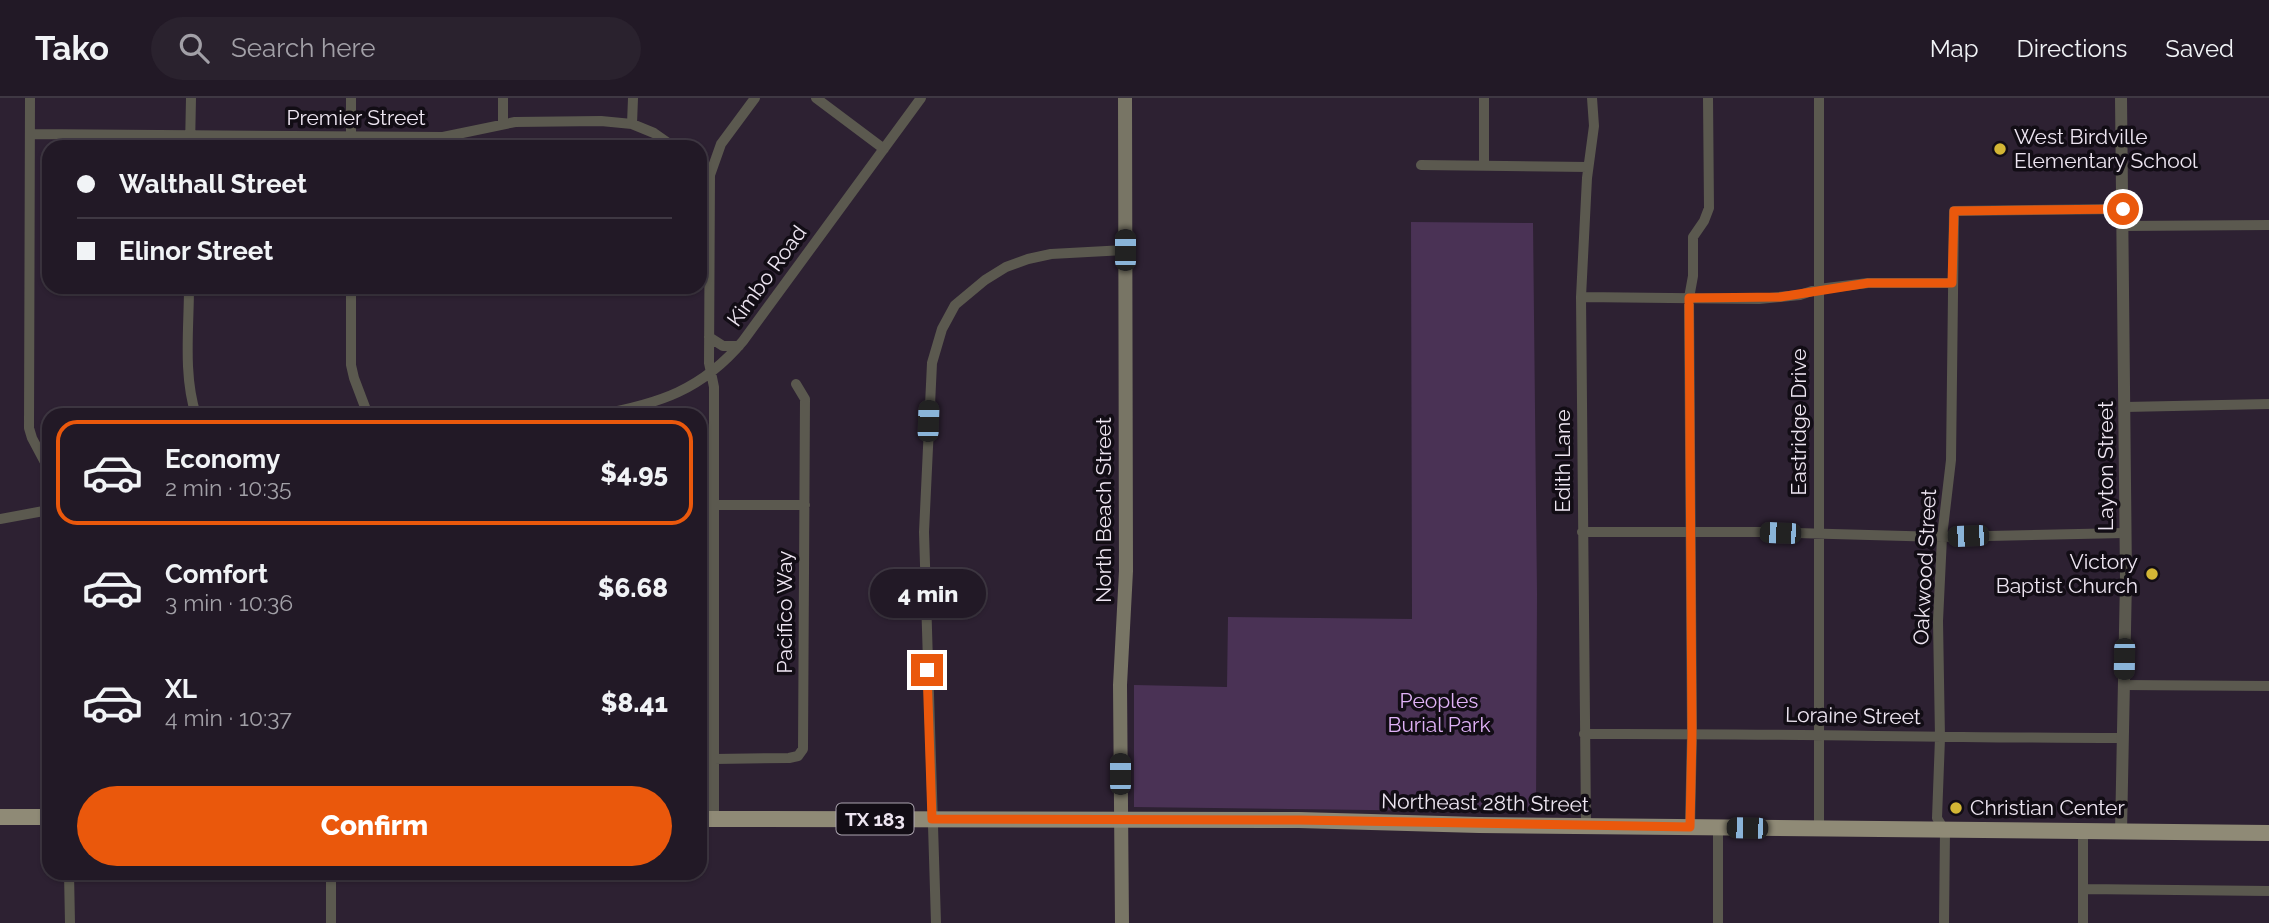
<!DOCTYPE html>
<html lang="en">
<head>
<meta charset="utf-8">
<style>
  :root { --surface:#221926; --page:#2a222e; --text:#f1f3f6; --muted:#a2a0a7; --line:#3f3843; --accent:#ea580c }
  body { margin:0; font-family:Raleway,sans-serif; background:var(--page); color:var(--text); height:100vh; display:flex; flex-direction:column; font-size:26px; white-space:nowrap }
  * { box-sizing:border-box; margin:0 }
  p { font-size:23px; color:var(--muted) }
  .icon { flex:none; width:38px; height:38px; fill:none; stroke:currentColor; stroke-width:2; stroke-linecap:round; stroke-linejoin:round }
  .map { position:relative; flex:1; overflow:hidden }
  .drawer { position:absolute; left:42px; top:310px; width:665px; height:472px; display:flex; flex-direction:column; background:var(--surface); border-radius:21px; box-shadow:0 2px 5px #0004,0 0 0 2px var(--line) }
  .drawer>* { flex:none }
  .top-card { position:absolute; left:42px; top:42px; width:665px; height:154px; border-radius:21px; box-shadow:0 2px 5px #0004,0 0 0 2px var(--line); display:grid; align-content:center; height:154px; padding:0 35px; background:var(--surface) }
  .end { position:absolute; width:32px; height:32px; margin:-16px; border:9px solid #ea580c; background:#fff; box-shadow:0 0 0 4px #fff }
  .from { border-radius:50% }
  .bubble { position:absolute; height:49px; border-radius:24px; background:var(--surface); box-shadow:0 2px 5px #0004,0 0 0 2px var(--line); font-size:23px; font-weight:800; line-height:49px; text-align:center }
  .car { position:absolute; width:21px; height:42px; margin:-21px -10px; border-radius:9px; box-shadow:0 0 5px 2px #0007; background:linear-gradient(#222 24%,#8ab4d8 0 40%,#222 0 76%,#8ab4d8 0 86%,#222 0) }
  .top-card b { display:flex; align-items:center; gap:24px; height:66px; font-size:26px }
  .top-card b+b { border-top:2px solid var(--line) }
  .top-card i { width:18px; height:18px; background:var(--text) }
  ul { padding:12px 0 0; list-style:none }
  li { display:flex; align-items:center; gap:21px; height:105px; margin:0 14px 10px; padding:0 21px; border:4px solid transparent; border-radius:21px }
  li div { flex:1 }
  li b { display:block; font-size:26px }
  li em { font-style:normal; font-weight:800 }
  li.on { border-color:var(--accent) }
  li>.icon { width:63px; height:63px; stroke-width:1.5 }
  .primary-button { display:flex; gap:14px; margin-top:auto; padding:14px 35px }
  .primary-button a { flex:1; height:80px; border-radius:42px; background:var(--accent); color:#fff; font-size:28px; font-weight:800; line-height:80px; text-align:center }
  header { display:flex; align-items:center; gap:42px; box-sizing:border-box; height:98px; padding:0 35px; background:var(--surface); border-bottom:2px solid var(--line) }
  header strong { font-size:33px }
  nav { display:flex; gap:38px; margin-inline-start:auto; font-size:24px }
  .search { width:490px; height:63px; background:var(--page); display:flex; align-items:center; gap:18px; box-sizing:border-box; padding:0 24px; border-radius:38px; color:var(--muted); font-size:26px }
  .map>svg:first-child { display:block }
</style>
</head>
<body>
<header>
<strong>Tako</strong>
<div class="search"><svg class="icon" aria-label="search" viewBox="0 0 24 24"><circle cx="10" cy="10" r="6"/><path d="M15 15l6 6"/></svg>Search here</div>
<nav><a>Map</a><a>Directions</a><a>Saved</a></nav>
</header>
<div class="map">
<svg width="2269" height="825" viewBox="0 0 2269 825">
  <rect width="100%" height="100%" fill="#2d2132"/>
  <!-- green -->
  <path fill="#4a3255" d="M1411 124 1533 125 1537 496 1536 714 1134 709V587L1227 589 1228 519 1412 521Z"/>
  <g fill="none" stroke-linecap="round" stroke-linejoin="round">
    <!-- minor -->
    <path stroke="#5b594f" stroke-width="10" d="M30 0 29 330 32 340 49 372
      M503 0V26
      M816 0 884 51
      M1484 0V67
      M1819 0V731
      M632 26 633 0
      M30 36 443 39 515 24 601 23 632 26 654 35 674 49
      M190 49 191 0
      M351 49V0
      M1421 67 1588 69
      M2123 128 2269 127
      M189 189C189 230 183 277 196 317
      M351 189V267L354 280 368 317
      M1581 199 1759 201 1800 197 1818 191 1868 185H1952
      M709 239 723 248H739
      M2125 309 2269 306
      M597 317C659 306 702 292 743 243L921 0
      M713 407H805
      M0 421 49 412
      M1582 434H1761L1942 439 2125 435
      M2123 587 2269 588
      M1584 636C1763 635 1942 640 2121 640
      M714 661 789 660 798 658 803 651 805 301 796 286
      M714 721V289L709 265 710 77 721 46 755 0
      M1586 727 1581 199 1587 80 1594 28 1592 0
      M1690 729 1692 635 1689 200 1693 178V139L1704 123 1709 110 1708 0
      M1718 730V825
      M2083 734V825
      M69 775 70 825
      M331 775V825
      M2083 791 2269 793
      M936 825 924 434 932 265 942 231 955 207 985 182 1006 169 1028 161 1051 156 1125 152
      M1944 825 1945 733 1937 720 1940 640 1938 523 1942 439 1951 362 1954 113 2123 111"/>
    <!-- tertiary -->
    <path stroke="#5b594f" stroke-width="12" d="M2121 735 2126 481 2121 0"/>
    <!-- secondary -->
    <path stroke="#787565" stroke-width="14" d="M1122 825 1120 587 1126 473 1125 0"/>
    <!-- primary -->
    <path stroke="#8f8a76" stroke-width="16" d="M0 719H49
      M700 721 1299 722 1479 727 2269 735"/>
  </g>
  <g fill="none" stroke-linecap="round" stroke-linejoin="round">
    <!-- route -->
    <path stroke="#ea580c" stroke-width="9" d="M927 572 932 721 1299 722 1690 729 1692 635 1689 200 1780 199 1868 185H1952L1954 113 2123 111"/>
  </g>
  <!-- markers -->
  <g fill="#d3b635" stroke="#120d15" stroke-width="2.5">
    <circle cx="2000" cy="51" r="7"/>
    <circle cx="2152" cy="476" r="7"/>
    <circle cx="1956" cy="710" r="7"/>
  </g>
  <g text-anchor="middle" stroke-width="7" stroke-linejoin="round" paint-order="stroke">
    <!-- shield labels -->
    <rect fill="#120d15" stroke="#aba4af" stroke-width="2" x="836.5" y="705.5" width="77" height="31" rx="5"/>
    <g font-size="19" font-weight="bold" fill="#ede5f1">
      <text x="875" y="728">TX 183</text>
    </g>
    <!-- street labels -->
    <g font-size="21" fill="#ede5f1" stroke="#120d15">
      <text x="356" y="27">Premier Street</text>
      <text transform="translate(767 178) rotate(-54)" y="7">Kimbo Road</text>
      <text transform="translate(1799 324) rotate(-90)" y="7">Eastridge Drive</text>
      <text transform="translate(1563 363) rotate(-90)" y="7">Edith Lane</text>
      <text transform="translate(2106 368) rotate(-90)" y="7">Layton Street</text>
      <text transform="translate(1104 412) rotate(-90)" y="7">North Beach Street</text>
      <text transform="translate(1925 469) rotate(-87)" y="7">Oakwood Street</text>
      <text transform="translate(785 514) rotate(-90)" y="7">Pacifico Way</text>
      <text transform="translate(1853 618) rotate(1)" y="7">Loraine Street</text>
      <text transform="translate(1485 705) rotate(1)" y="7">Northeast 28th Street</text>
    </g>
    <!-- poi labels -->
    <g font-size="21" fill="#ede5f1" stroke="#120d15" text-anchor="start">
      <text x="2014" y="46">West Birdville<tspan x="2014" dy="24">Elementary School</tspan></text>
      <text x="2138" y="471" text-anchor="end">Victory<tspan x="2138" dy="24">Baptist Church</tspan></text>
      <text x="1970" y="717">Christian Center</text>
    </g>
    <!-- park labels -->
    <g font-size="21" fill="#e0b2f7" stroke="#120d15">
      <text x="1439" y="610">Peoples<tspan x="1439" dy="24">Burial Park</tspan></text>
    </g>
  </g>
</svg>
<i class="end from" style="left:2123px;top:111px"></i>
<i class="end" style="left:927px;top:572px"></i>
<div class="bubble" style="left:870px;top:471px;width:116px">4 min</div>
<i class="car" style="left:1125px;top:152px;rotate:0deg"></i>
<i class="car" style="left:928px;top:323px;rotate:2deg"></i>
<i class="car" style="left:1780px;top:435px;rotate:272deg"></i>
<i class="car" style="left:1968px;top:438px;rotate:268deg"></i>
<i class="car" style="left:2124px;top:561px;rotate:181deg"></i>
<i class="car" style="left:1120px;top:676px;rotate:0deg"></i>
<i class="car" style="left:1747px;top:730px;rotate:271deg"></i>
<div class="top-card">
<b><i class="from"></i>Walthall Street</b>
<b><i></i>Elinor Street</b>
</div>
<section class="drawer">
<ul>
<li class="on"><svg class="icon" aria-label="car" viewBox="0 0 24 24"><path d="M5 17H2v-5l4-1 3-4h7l3 4 3 1v5h-3M9 17h6M6 11h13"/><circle cx="7" cy="17" r="2"/><circle cx="17" cy="17" r="2"/></svg><div><b>Economy</b><p>2 min · 10:35</p></div><em>$4.95</em></li>
<li><svg class="icon" aria-label="car" viewBox="0 0 24 24"><path d="M5 17H2v-5l4-1 3-4h7l3 4 3 1v5h-3M9 17h6M6 11h13"/><circle cx="7" cy="17" r="2"/><circle cx="17" cy="17" r="2"/></svg><div><b>Comfort</b><p>3 min · 10:36</p></div><em>$6.68</em></li>
<li><svg class="icon" aria-label="car" viewBox="0 0 24 24"><path d="M5 17H2v-5l4-1 3-4h7l3 4 3 1v5h-3M9 17h6M6 11h13"/><circle cx="7" cy="17" r="2"/><circle cx="17" cy="17" r="2"/></svg><div><b>XL</b><p>4 min · 10:37</p></div><em>$8.41</em></li>
</ul>
<div class="primary-button"><a>Confirm</a></div>
</section>
</div>
</body>
</html>
